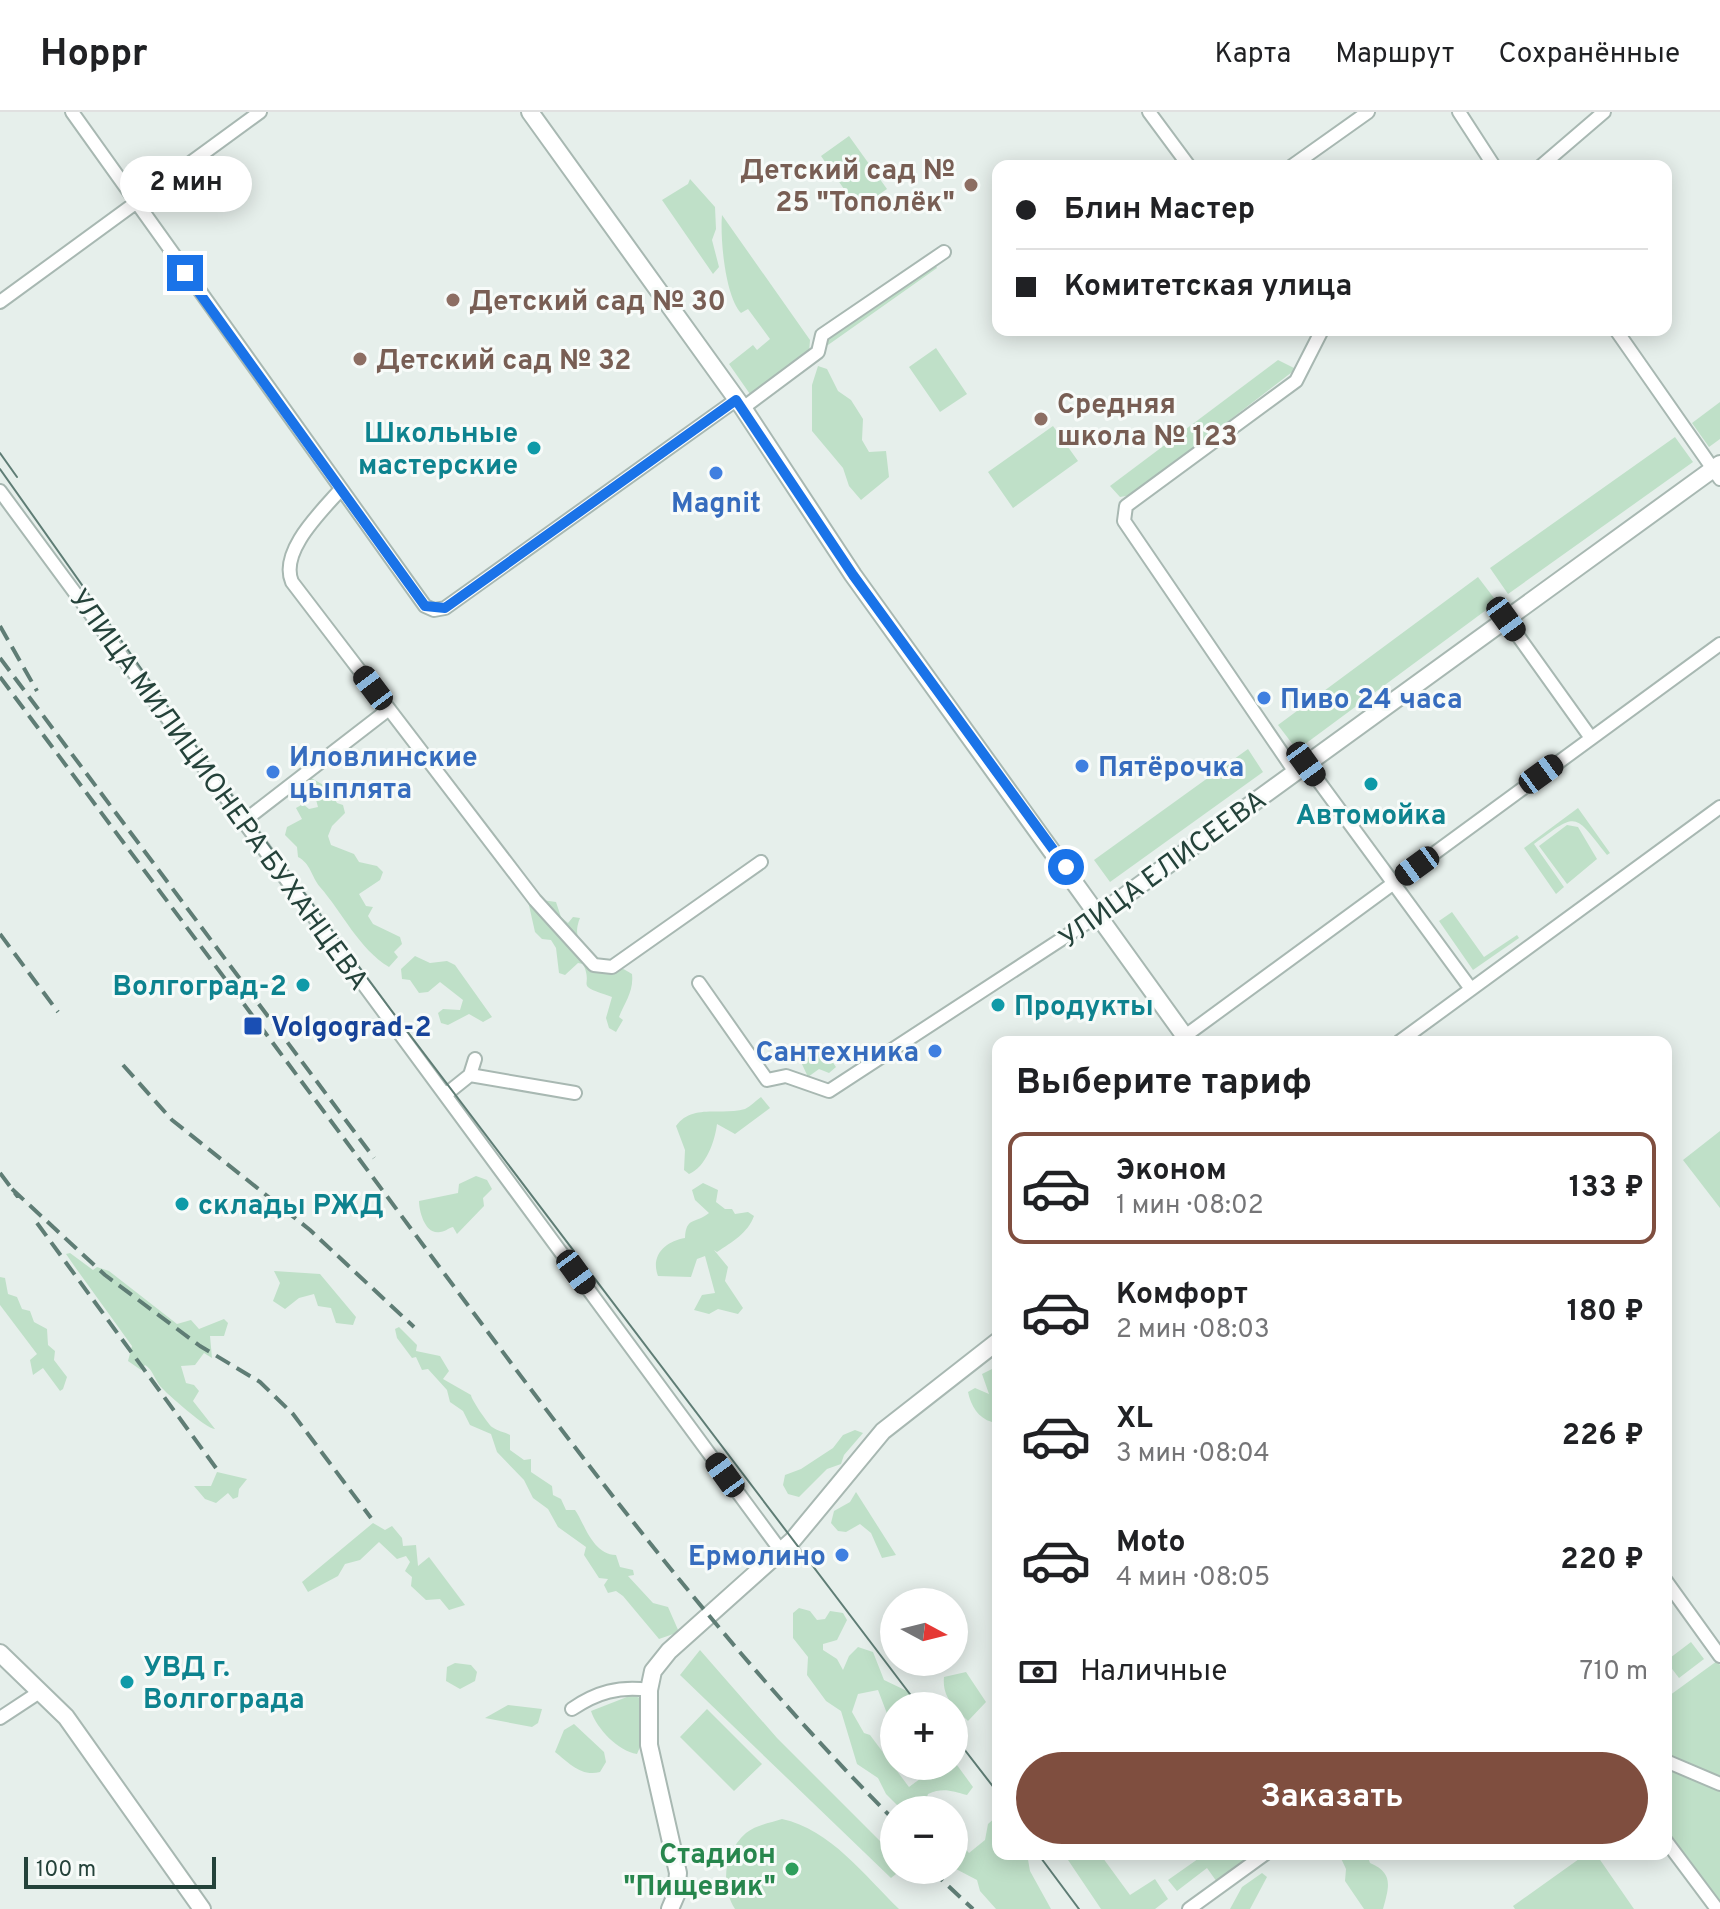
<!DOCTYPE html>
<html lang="ru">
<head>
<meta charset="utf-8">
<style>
  :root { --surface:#fff; --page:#f6f6f6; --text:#202124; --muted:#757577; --line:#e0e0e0; --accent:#7f4e3f }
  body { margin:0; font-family:Overpass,sans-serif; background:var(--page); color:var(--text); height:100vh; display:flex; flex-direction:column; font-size:30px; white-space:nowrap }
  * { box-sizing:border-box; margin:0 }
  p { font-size:26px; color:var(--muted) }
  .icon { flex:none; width:44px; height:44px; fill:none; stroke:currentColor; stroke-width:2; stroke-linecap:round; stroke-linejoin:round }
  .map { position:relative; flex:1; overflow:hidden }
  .details { position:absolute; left:992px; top:924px; width:680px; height:824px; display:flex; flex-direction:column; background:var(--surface); border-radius:16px; box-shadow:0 4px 20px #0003 }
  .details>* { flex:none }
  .guide { position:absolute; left:992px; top:48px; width:680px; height:176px; border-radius:16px; box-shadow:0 4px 20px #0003; display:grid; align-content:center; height:176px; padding:0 24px; background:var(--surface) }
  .needle { width:52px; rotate:97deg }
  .tools { position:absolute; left:880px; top:1476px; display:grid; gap:16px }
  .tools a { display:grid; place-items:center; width:88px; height:88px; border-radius:50%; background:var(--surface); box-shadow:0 4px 20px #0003; font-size:40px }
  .scale { position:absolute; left:24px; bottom:20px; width:192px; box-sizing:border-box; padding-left:8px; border:4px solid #24423a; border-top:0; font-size:22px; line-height:28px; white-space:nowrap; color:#24423a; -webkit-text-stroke:6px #f7fbf9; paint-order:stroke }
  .end { position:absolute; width:36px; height:36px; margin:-18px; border:10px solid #1a73e8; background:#fff; box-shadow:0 0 0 4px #fff }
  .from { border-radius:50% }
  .bubble { position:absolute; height:56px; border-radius:28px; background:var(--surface); box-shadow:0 4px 20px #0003; font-size:26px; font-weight:700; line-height:56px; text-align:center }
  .car { position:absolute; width:24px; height:48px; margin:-24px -12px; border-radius:10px; box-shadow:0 0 6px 2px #0007; background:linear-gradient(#222 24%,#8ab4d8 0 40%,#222 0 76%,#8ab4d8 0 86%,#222 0) }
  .guide b { display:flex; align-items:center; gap:28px; height:76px; font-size:30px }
  .guide b+b { border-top:2px solid var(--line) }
  .guide i { width:20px; height:20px; background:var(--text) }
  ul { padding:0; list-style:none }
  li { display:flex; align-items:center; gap:24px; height:112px; margin:0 16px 12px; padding:0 8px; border:4px solid transparent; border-radius:16px }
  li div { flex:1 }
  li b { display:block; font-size:30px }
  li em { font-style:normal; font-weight:700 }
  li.selected { border-color:var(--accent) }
  li>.icon { width:72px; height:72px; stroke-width:1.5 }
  h2 { padding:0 24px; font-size:36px; line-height:96px }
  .pay { display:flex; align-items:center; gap:20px; height:88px; padding:0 24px; font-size:30px }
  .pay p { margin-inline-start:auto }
  .cta { display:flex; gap:16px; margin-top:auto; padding:16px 24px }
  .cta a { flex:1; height:92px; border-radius:48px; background:var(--accent); color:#fff; font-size:32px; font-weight:700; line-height:92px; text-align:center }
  header { display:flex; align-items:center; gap:48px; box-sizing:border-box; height:112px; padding:0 40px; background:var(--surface); border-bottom:2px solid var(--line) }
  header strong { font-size:38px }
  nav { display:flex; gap:44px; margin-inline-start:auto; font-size:28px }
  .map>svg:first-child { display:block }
</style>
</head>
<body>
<header>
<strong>Hoppr</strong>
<nav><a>Карта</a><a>Маршрут</a><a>Сохранённые</a></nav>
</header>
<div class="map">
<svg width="1720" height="1797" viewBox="0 0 1720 1797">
  <rect width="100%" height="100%" fill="#e6efeb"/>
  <!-- green -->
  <path fill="#bfe0c8" d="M849 24 887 77 858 97 821 44Z
    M690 67 715 95 716 117 712 128 719 155 713 162 662 88 688 72Z
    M722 103 810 228 809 241 752 285 729 252 753 233 757 238 770 227 748 197 741 201C725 184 720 126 722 103Z
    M934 151 937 156 828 233 825 228Z
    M936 236 967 282 940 300 909 255Z
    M1278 248 1296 257 1132 383 1120 385 1110 374Z
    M818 254 827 257 838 279 851 288 863 307 862 328 869 340 886 339 889 365 861 388 849 374 843 356 812 319V273Z
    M1720 290V327L1709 335 1692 311Z
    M1053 314 1078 349 1013 396 988 360Z
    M1675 325 1693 350 1508 482 1490 456Z
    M1478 465 1497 490 1297 638 1278 613Z
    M1248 637 1263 660 1110 770 1094 748Z
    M306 663 327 675 337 691 343 693 345 701 332 714 328 724 331 733 354 742 359 750 377 754 383 760 380 768 359 782 366 794 373 795 368 804 373 812 400 825 402 832 394 840 398 845 389 855C359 837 342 800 320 775 311 764 311 752 298 745L297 735 285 723 287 715 302 707 296 696 303 692 309 697 318 695 314 680 296 682Z
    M1578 696 1610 741 1607 743C1573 700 1578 700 1534 732L1564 775 1556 782 1524 736Z
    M1567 713 1578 715 1597 747 1567 772 1539 734Z
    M535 787 556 790 561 805 568 811 573 805 580 806C565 842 611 848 632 862 634 879 625 890 619 905L623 908 616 920 609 916 606 906 612 885C571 871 595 877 583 852L578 851 565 863 559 861 556 836 551 828 542 827 535 820 528 789Z
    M1452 800 1484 845 1517 823 1519 826 1473 858 1439 809Z
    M415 844 430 851 447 849 455 853 492 905 483 910 469 902 448 913 441 911 438 901 443 897 460 898 463 888 440 870 428 880 419 881 410 868 402 867 401 857Z
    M823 936 836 955 829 961 819 957 808 965 801 950Z
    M761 985 770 996 735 1022 717 1012C715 1029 706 1055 689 1062L684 1058 685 1038 676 1014C692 991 722 1004 745 997 751 994 755 989 761 985Z
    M1720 1019V1096L1683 1048Z
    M476 1064 487 1068 492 1077 483 1086 484 1094 457 1122 453 1115C448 1116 445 1120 440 1120 425 1123 419 1099 419 1089L458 1081 459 1072Z
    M703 1071 718 1078 716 1090 725 1097H732L735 1102 748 1100 754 1104C748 1121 732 1130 717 1140L714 1138 728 1155 725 1169 743 1196 738 1202 718 1197 709 1202 694 1198 702 1183 715 1181 705 1144 697 1147 691 1165 658 1164C650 1143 666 1129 685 1126 686 1104 696 1112 709 1101L695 1088 692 1078Z
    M70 1141 93 1158 97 1155 109 1159 177 1212 191 1208 199 1217 224 1207 228 1211 224 1224H210L212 1246 204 1241 195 1253 181 1254 186 1271 194 1273 199 1279 193 1289 215 1317C208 1318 167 1282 160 1274 154 1266 153 1258 145 1253L141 1258 128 1249 132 1234 75 1155 66 1142Z
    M274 1159 320 1162 356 1205 353 1213 336 1211 331 1196 318 1194 314 1182 299 1186 285 1197 273 1189 280 1171Z
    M0 1165 5 1166 8 1182 17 1185 22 1197 30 1199 34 1210 47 1217 48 1233 55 1239 54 1248 67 1265 63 1277 60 1279 43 1256 33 1263 30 1248 37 1242 0 1193Z
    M399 1215 417 1233 416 1239 440 1244 449 1259 443 1267 471 1283C471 1287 488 1312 492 1315 497 1319 505 1320 510 1323V1338L524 1348 531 1347V1360L552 1374 553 1383 561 1387 566 1398H575C583 1408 592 1443 616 1443L620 1455 633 1458 634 1463 628 1464 653 1491 668 1495 679 1520 659 1527 623 1484 616 1479 608 1481 604 1473 608 1467 599 1466 584 1443 586 1435 558 1415 548 1397 533 1386 524 1368 497 1340 491 1322 470 1313 463 1299 450 1290 447 1278 428 1257 422 1258 416 1245 412 1246 397 1226 395 1217Z
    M998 1248V1306L992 1310C978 1306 971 1294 968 1280L975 1276 989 1282 982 1262 994 1256 993 1249Z
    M855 1318 863 1321 844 1343 841 1352 827 1357 799 1385 788 1382 783 1373 785 1363 801 1357 833 1336 843 1323Z
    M217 1360 247 1367 239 1377 238 1385 233 1387 228 1381 216 1391 205 1387 194 1374H211Z
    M856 1380 896 1443 882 1446 871 1421 860 1412 846 1420 838 1419 831 1411 834 1399 850 1390Z
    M373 1411 385 1418 392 1414 402 1426 403 1434 416 1433 418 1454 429 1445 465 1493 449 1498 440 1487 426 1488 411 1474 412 1465 405 1459 410 1450 406 1444 397 1447 379 1430 360 1448 345 1452 338 1464 308 1480 302 1470Z
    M799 1496 810 1499 817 1508 825 1507 830 1499 843 1501 847 1508 837 1528 823 1532V1538L837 1547 843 1558 849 1544 858 1535 873 1540 884 1568 907 1579 919 1594H894L891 1612 878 1578 858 1582 852 1600 864 1621 870 1623 909 1675 928 1661 954 1654V1649L973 1675 967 1683C952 1679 943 1675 928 1682L926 1688 934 1698H902L886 1682 878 1666 857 1652 841 1599 826 1589 807 1563 808 1545 793 1526V1501Z
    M1691 1530 1704 1547 1679 1566 1666 1549Z
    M700 1538 777 1626 885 1734 894 1746V1758H901L891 1766 680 1563Z
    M1717 1549 1720 1553V1791L1666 1718V1586Z
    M455 1551 471 1553 477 1560 475 1569 460 1577 446 1569 447 1555Z
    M966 1560 986 1590 968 1609C954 1595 942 1585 944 1565Z
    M632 1583 640 1586 643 1628 637 1642C618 1639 597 1617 591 1599Z
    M508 1593 542 1597 538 1611 532 1615 485 1606Z
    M707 1597 762 1652 734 1679 680 1625Z
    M574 1612 604 1640 606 1650 600 1660C581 1665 569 1651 555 1640L564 1618Z
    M997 1704 998 1742H1027L1030 1759 1051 1797H996L980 1779 977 1768 954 1756V1723L969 1741 985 1728 988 1712Z
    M782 1707C830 1717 865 1764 899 1797H735C720 1773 724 1740 746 1721 756 1713 770 1711 782 1707Z
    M1064 1742H1100L1130 1783 1155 1767 1168 1787 1155 1797H1101Z
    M1205 1742H1257L1217 1770 1207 1756 1177 1779 1168 1768Z
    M1339 1742H1367L1370 1751C1394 1761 1389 1775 1383 1797H1364L1345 1769 1346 1757Z
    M1586 1742H1596L1634 1797H1515L1513 1794Z
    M1262 1761 1267 1765 1250 1797H1230L1242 1775Z"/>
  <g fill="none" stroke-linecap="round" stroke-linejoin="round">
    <!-- minor casing -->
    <g stroke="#a8b8b2" stroke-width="16">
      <path id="minor" d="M72 0 425 494 434 498 445 496 736 288
        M1149 0 1189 54
        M1459 0 1494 54
        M1292 54 1368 0
        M1541 54 1604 0
        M0 190 260 0
        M1616 218 1720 367
        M743 296 818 240 822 223 944 140
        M341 377C322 399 279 439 292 470L535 788 594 853 612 855 761 750
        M0 379 781 1439
        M1506 507 1591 626
        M1306 652 1471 877
        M1295 660 1124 409 1126 394 1296 269 1322 218
        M244 709 389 597
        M699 871 767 968 786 964 829 979 1100 802
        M1185 924 1720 532
        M1399 930 1720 695
        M470 963 475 947
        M445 983 470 963 575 981
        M1666 1469 1720 1544
        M572 1597C597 1580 619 1574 649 1578
        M0 1606 41 1579
        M1666 1649 1720 1672
        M1666 1729 1717 1797
        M1189 1797 1265 1742"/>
    </g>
    <!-- tertiary casing -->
    <g stroke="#a8b8b2" stroke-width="20">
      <path id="tertiary" d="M530 0 743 296 853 463 1189 930
        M1100 802 1720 352
        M0 1541 66 1605 202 1797
        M670 1797 676 1783 678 1761 649 1633V1578L653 1559 669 1539 792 1429 883 1319 998 1229"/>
    </g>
    <!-- minor -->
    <use href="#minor" stroke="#fff" stroke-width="12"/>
    <!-- tertiary -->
    <use href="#tertiary" stroke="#fff" stroke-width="16"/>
    <!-- tram -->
    <path stroke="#5f7d75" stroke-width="2" d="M0 341 17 365
      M0 357 210 654 391 898 919 1594
      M954 1624 998 1681
      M1038 1742 1079 1797"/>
    <!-- rail -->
    <path stroke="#5f7d75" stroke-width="4" stroke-dasharray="16 8" stroke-linecap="butt" d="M0 514 37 579
      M0 546 374 1046
      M0 565C144 758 288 951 432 1145 577 1340 722 1535 894 1708
      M0 822 58 900
      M123 953 172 1008 310 1118 414 1215
      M0 1061 18 1085
      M12 1077 105 1163 200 1234 260 1270 293 1302 371 1406
      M37 1111 216 1356
      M931 1758 973 1797"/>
  </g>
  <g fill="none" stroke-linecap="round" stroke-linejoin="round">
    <!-- route -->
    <path stroke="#1a73e8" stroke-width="10" d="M185 161 425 494 445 496 736 288 853 463 1066 755"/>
  </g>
  <!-- markers -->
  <g fill="#8d6e63" stroke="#f7fbf9" stroke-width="3">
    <circle cx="971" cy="73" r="8"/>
    <circle cx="453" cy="188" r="8"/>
    <circle cx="360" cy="247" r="8"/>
    <circle cx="1041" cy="307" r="8"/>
  </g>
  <g fill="#0f9aa8" stroke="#f7fbf9" stroke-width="3">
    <circle cx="534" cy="336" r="8"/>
    <circle cx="1371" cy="672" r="8"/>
    <circle cx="303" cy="873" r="8"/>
    <circle cx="998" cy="893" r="8"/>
    <circle cx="182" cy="1092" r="8"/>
    <circle cx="127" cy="1570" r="8"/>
  </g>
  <g fill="#3f7fe0" stroke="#f7fbf9" stroke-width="3">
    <circle cx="716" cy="361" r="8"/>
    <circle cx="1264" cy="586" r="8"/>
    <circle cx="1082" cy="654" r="8"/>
    <circle cx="273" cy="660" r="8"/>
    <circle cx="935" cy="939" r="8"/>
    <circle cx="842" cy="1443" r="8"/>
  </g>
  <rect fill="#1a4fb4" stroke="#f7fbf9" stroke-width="3" x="243" y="904" width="20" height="20" rx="4"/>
  <circle fill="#2e9e5b" stroke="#f7fbf9" stroke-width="3" cx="792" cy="1757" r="8"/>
  <g text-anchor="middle" stroke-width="6" stroke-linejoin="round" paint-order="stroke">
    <!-- education labels -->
    <g font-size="28" font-weight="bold" fill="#785e54" stroke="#f7fbf9" text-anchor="start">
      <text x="955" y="67" text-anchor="end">Детский сад №<tspan x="955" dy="32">25 "Тополёк"</tspan></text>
      <text x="469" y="198">Детский сад № 30</text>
      <text x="376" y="257">Детский сад № 32</text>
      <text x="1057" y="301">Средняя<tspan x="1057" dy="32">школа № 123</tspan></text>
    </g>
    <!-- culture labels -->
    <g font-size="28" font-weight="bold" fill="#0d838f" stroke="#f7fbf9" text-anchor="start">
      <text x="518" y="330" text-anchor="end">Школьные<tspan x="518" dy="32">мастерские</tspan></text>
      <text x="1371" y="712" text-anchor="middle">Автомойка</text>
      <text x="287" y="883" text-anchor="end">Волгоград-2</text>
      <text x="1014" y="903">Продукты</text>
      <text x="198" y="1102">склады РЖД</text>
      <text x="143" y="1564">УВД г.<tspan x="143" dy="32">Волгограда</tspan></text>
    </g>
    <!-- shop labels -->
    <g font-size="28" font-weight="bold" fill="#366cbe" stroke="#f7fbf9" text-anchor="start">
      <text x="716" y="400" text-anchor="middle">Magnit</text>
      <text x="1280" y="596">Пиво 24 часа</text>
      <text x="289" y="654">Иловлинские<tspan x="289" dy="32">цыплята</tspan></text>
      <text x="1098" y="664">Пятёрочка</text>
      <text x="919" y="949" text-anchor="end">Сантехника</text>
      <text x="826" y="1453" text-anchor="end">Ермолино</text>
    </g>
    <!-- street labels -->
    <g font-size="28" fill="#24423a" stroke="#f7fbf9">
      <text transform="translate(220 677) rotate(54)" y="10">УЛИЦА МИЛИЦИОНЕРА БУХАНЦЕВА</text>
      <text transform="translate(1162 756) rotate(-36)" y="10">УЛИЦА ЕЛИСЕЕВА</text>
    </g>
    <!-- transit labels -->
    <g font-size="28" font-weight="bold" fill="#164399" stroke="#f7fbf9" text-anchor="start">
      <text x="271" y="924">Volgograd-2</text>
    </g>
    <!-- leisure labels -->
    <g font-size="28" font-weight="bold" fill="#27864d" stroke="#f7fbf9" text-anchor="end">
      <text x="776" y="1751">Стадион<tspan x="776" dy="32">"Пищевик"</tspan></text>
    </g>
  </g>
</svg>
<div class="tools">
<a><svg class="needle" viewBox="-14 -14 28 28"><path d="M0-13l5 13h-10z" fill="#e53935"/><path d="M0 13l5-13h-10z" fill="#757577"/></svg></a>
<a>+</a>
<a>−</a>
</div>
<div class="scale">100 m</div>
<i class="end from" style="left:1066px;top:755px"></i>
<i class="end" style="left:185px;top:161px"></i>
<div class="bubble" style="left:120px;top:44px;width:132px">2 мин</div>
<i class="car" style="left:1506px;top:507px;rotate:144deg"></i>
<i class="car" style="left:373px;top:576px;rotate:323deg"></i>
<i class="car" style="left:1306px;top:652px;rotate:144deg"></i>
<i class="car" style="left:1541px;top:662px;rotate:54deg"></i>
<i class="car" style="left:1417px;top:754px;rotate:234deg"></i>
<i class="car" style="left:576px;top:1160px;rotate:144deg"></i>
<i class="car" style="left:725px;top:1363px;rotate:324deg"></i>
<div class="guide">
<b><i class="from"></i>Блин Мастер</b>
<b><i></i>Комитетская улица</b>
</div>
<section class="details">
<h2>Выберите тариф</h2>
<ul>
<li class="selected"><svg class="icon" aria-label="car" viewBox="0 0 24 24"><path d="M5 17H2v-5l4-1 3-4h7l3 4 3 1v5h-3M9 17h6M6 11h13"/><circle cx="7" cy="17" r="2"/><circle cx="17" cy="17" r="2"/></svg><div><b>Эконом</b><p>1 мин · 08:02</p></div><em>133 ₽</em></li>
<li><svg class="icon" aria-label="car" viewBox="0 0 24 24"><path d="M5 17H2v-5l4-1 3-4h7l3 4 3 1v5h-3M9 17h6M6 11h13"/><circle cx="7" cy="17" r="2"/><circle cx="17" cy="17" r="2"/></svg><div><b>Комфорт</b><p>2 мин · 08:03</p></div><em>180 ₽</em></li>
<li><svg class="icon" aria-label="car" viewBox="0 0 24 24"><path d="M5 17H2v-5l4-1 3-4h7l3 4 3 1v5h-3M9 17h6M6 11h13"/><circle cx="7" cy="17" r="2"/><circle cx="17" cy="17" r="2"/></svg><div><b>XL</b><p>3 мин · 08:04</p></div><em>226 ₽</em></li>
<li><svg class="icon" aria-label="car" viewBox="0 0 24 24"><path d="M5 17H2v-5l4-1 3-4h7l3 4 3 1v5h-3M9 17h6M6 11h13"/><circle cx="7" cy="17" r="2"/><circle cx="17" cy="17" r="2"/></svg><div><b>Moto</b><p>4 мин · 08:05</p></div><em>220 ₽</em></li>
</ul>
<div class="pay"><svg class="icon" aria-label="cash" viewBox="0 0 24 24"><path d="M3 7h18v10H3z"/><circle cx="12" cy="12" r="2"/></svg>Наличные<p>710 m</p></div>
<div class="cta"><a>Заказать</a></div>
</section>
</div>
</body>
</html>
